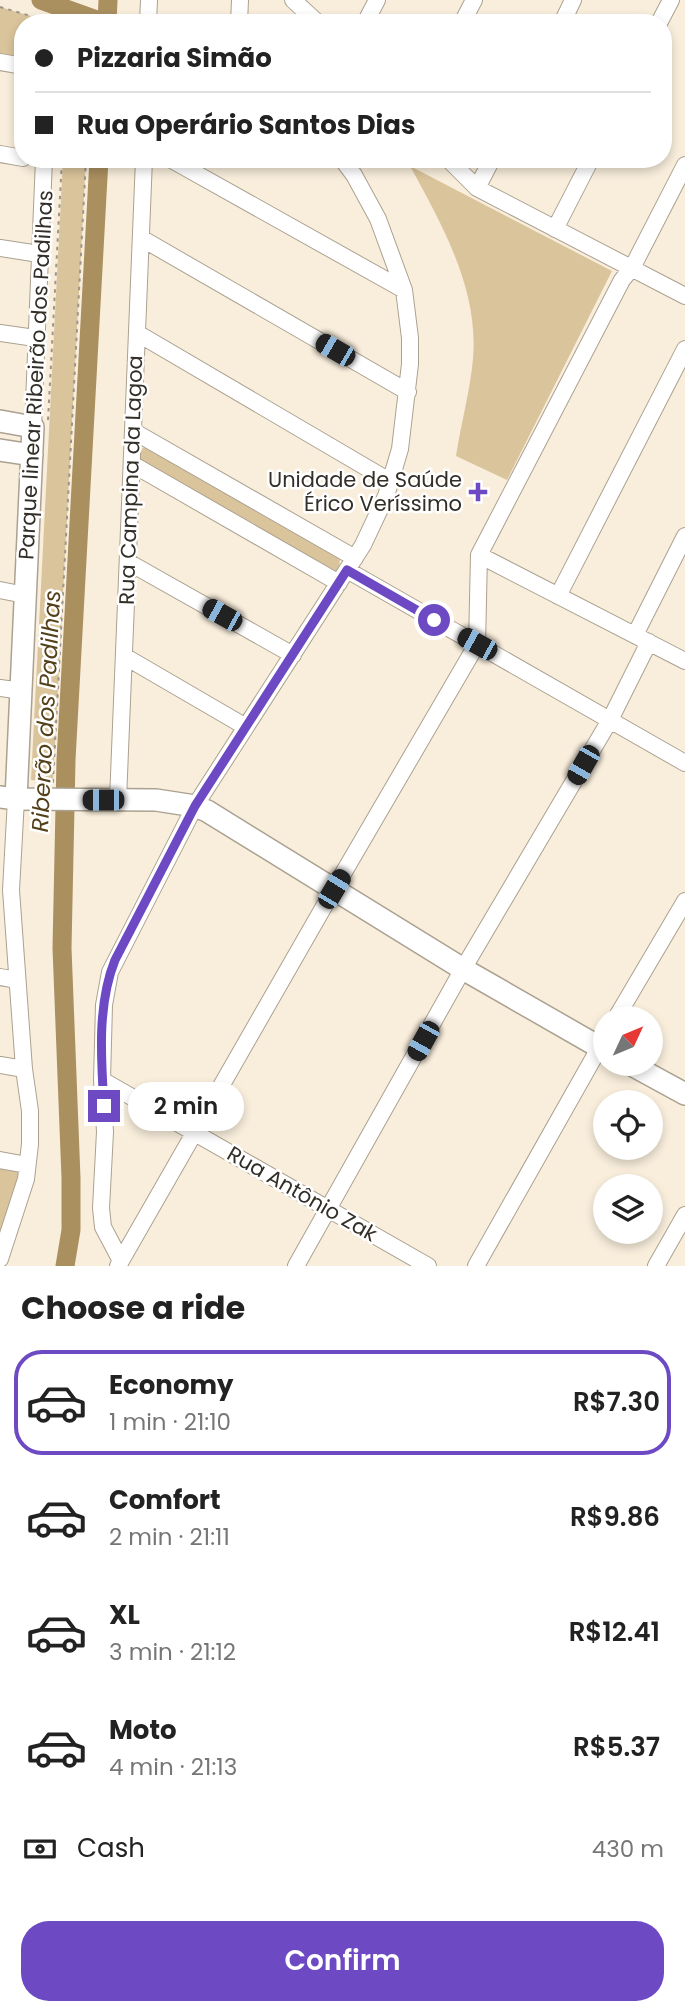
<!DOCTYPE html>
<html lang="en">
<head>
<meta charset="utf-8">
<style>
  :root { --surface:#fff; --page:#f2f2f2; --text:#222; --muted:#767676; --line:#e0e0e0; --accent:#6d4ac3 }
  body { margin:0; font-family:Poppins,sans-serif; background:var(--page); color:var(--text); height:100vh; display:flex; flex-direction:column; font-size:26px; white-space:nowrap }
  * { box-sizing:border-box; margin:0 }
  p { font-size:23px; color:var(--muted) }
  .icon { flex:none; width:38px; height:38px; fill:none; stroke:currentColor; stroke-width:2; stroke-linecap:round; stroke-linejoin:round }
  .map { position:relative; height:1266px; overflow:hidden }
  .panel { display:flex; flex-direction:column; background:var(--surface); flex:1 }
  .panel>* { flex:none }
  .hud { position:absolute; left:14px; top:14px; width:658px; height:154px; border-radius:28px; box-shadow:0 4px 10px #0003; display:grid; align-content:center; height:154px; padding:0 21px; background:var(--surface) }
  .needle { width:46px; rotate:46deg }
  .tools { position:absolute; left:593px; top:1006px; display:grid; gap:14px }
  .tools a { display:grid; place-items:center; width:70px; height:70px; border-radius:50%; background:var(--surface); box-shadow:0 4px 10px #0003; font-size:35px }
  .end { position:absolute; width:32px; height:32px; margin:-16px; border:9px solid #6d4ac3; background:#fff; box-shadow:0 0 0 4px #fff }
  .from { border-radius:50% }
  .bubble { position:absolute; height:49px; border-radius:24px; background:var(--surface); box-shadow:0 4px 10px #0003; font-size:23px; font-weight:600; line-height:49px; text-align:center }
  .car { position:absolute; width:21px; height:42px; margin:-21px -10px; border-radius:9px; box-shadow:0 0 5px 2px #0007; background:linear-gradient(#222 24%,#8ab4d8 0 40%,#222 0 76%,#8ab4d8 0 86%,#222 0) }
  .hud b { display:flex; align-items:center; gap:24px; height:66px; font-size:26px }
  .hud b+b { border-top:2px solid var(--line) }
  .hud i { width:18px; height:18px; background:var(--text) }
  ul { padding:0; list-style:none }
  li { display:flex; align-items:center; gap:21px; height:105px; margin:0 14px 10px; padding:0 7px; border:4px solid transparent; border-radius:28px }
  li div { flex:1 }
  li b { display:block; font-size:26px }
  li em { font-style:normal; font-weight:600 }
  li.on { border-color:var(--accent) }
  li>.icon { width:63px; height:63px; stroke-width:1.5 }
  h2 { padding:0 21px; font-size:32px; line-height:84px }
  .pay { display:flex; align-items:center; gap:18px; height:77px; padding:0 21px; font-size:26px }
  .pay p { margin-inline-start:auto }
  .cta { display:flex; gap:14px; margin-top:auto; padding:14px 21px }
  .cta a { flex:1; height:80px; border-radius:28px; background:var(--accent); color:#fff; font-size:28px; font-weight:600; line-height:80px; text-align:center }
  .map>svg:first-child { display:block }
</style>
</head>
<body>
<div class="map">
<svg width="685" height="1266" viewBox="0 0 685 1266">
  <rect width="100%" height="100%" fill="#f9eedc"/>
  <!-- green -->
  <path fill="#dac49c" d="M0 7 55 23H23V58L0 54Z
    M63 159H86L53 782 31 780Z
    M410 166 612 271 507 480 456 456C461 424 470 391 473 359 479 289 442 225 410 166Z
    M147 446 340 558 339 569 334 572 143 463 139 458V450Z
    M0 1165 22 1169 0 1247Z"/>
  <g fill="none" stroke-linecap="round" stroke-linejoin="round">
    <!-- river -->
    <path stroke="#aa8f5f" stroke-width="19" d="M41 0 105 23
      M107 23 108 0
      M65 1266 71 1230V1178L62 948 66 760 99 159"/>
    <!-- minor casing -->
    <g stroke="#aba190" stroke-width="18">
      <path id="minor" d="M293 0 318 23
        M148 23 149 0
        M239 23 240 0
        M365 23 377 0
        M462 23 474 0
        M562 23 573 0
        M659 23 671 0
        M0 62 23 66
        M0 154 23 158
        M170 159 404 290
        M448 159 477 188 685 296
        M477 188 492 159
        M555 229 591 159
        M141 238 408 392
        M0 248 39 254
        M0 333 35 338
        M137 333 391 482
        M33 427 44 159
        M133 431 355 558
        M132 464 339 583
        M479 555 685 661
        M128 562 293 655
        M347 570 685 763
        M0 590 25 595
        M558 596 685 349
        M635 635 685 536
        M124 656 246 727
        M0 688 22 691
        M118 800 144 159
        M0 977 17 980
        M616 1018 685 901
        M0 1065 24 1069
        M102 1080 428 1266
        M0 1160 27 1165
        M0 1259 26 1179 30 1144V1111L24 1069 11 890 16 799
        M121 1261 103 1227 101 1208 105 1132 102 1080 104 1005 110 972 195 806 363 545 386 496 400 449 410 364V338L404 290 378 219 354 175 342 159
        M118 1266 334 889 477 644 479 555 622 280 632 268 685 165
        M296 1266 463 969 610 720 649 642
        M476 1266 606 1036
        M656 1266 685 1215"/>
    </g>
    <!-- major casing -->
    <g stroke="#aba190" stroke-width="24">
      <path id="major" d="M0 421 33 427 16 799
        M0 450 32 455
        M0 797 16 799 156 800 195 806 207 811 463 969 606 1051
        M630 1064 685 1094"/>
    </g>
    <!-- path -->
    <path stroke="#9d9589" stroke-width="2" stroke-dasharray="3.5 5" stroke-linecap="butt" d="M0 7 55 23
      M48 420 62 159
      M44 782H53L86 159"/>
    <!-- minor -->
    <use href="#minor" stroke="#fff" stroke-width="16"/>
    <!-- major -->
    <use href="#major" stroke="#fff" stroke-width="21"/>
  </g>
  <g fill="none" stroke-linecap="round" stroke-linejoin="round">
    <!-- route -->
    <path stroke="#6d4ac3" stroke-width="9" d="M104 1106C101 1059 97 1005 115 960L195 806 347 570 434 620"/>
  </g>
  <!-- markers -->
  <path fill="#6d4ac3" stroke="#fff" stroke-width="2.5" d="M474.5 481.5h7v7h7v7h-7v7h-7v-7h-7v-7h7z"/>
  <g text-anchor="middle" stroke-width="5" stroke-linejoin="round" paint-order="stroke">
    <!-- street labels -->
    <g font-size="21" fill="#332f28" stroke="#fff">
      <text transform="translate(36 375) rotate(-87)" y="7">Parque linear Ribeirão dos Padilhas</text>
      <text transform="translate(131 480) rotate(-88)" y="7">Rua Campina da Lagoa</text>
      <text transform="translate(302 1194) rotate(30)" y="7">Rua Antônio Zak</text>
    </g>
    <!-- poi labels -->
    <g font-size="21" fill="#332f28" stroke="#fff" text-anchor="end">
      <text x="462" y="487">Unidade de Saúde<tspan x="462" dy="24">Érico Veríssimo</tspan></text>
    </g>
    <!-- water labels -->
    <g font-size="23" font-style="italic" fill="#533f18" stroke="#fff">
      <text transform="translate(46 711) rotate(-87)" y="8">Riberão dos Padilhas</text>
    </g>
  </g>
</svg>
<div class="tools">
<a><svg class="needle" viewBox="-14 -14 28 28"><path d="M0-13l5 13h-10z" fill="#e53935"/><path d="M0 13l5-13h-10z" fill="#767676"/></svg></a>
<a><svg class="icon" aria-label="locate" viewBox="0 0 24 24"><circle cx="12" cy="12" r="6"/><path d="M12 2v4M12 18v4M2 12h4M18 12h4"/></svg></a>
<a><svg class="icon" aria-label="layers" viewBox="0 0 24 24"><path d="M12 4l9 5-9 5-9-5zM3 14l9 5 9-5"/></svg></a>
</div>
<i class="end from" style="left:434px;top:620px"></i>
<i class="end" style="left:104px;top:1106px"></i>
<div class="bubble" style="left:128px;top:1082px;width:116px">2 min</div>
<i class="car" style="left:335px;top:350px;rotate:300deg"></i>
<i class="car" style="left:222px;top:615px;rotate:299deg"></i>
<i class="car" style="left:477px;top:644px;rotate:299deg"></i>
<i class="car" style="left:583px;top:765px;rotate:210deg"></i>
<i class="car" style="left:103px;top:800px;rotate:270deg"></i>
<i class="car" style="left:334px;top:889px;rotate:31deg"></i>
<i class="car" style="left:423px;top:1041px;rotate:209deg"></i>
<div class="hud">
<b><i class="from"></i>Pizzaria Simão</b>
<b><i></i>Rua Operário Santos Dias</b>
</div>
</div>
<section class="panel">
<h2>Choose a ride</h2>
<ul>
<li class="on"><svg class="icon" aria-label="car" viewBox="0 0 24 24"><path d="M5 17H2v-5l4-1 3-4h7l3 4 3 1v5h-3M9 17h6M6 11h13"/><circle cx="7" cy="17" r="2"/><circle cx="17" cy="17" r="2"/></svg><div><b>Economy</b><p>1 min · 21:10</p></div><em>R$7.30</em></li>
<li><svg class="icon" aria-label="car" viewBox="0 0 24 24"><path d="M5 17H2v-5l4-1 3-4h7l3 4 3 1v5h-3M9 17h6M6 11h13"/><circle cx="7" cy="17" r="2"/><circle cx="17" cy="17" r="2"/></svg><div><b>Comfort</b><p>2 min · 21:11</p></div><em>R$9.86</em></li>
<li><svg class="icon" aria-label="car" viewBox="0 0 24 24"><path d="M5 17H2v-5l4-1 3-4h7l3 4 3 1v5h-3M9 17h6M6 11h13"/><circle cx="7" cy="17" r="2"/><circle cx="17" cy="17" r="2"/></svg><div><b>XL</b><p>3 min · 21:12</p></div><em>R$12.41</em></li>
<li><svg class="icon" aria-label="car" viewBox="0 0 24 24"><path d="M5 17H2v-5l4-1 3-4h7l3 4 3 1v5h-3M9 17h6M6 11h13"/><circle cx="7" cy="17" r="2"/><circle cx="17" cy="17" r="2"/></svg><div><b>Moto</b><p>4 min · 21:13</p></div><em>R$5.37</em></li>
</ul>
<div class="pay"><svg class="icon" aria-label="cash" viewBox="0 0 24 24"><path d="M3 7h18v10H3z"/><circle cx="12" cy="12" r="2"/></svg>Cash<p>430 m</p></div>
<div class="cta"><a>Confirm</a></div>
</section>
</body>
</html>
